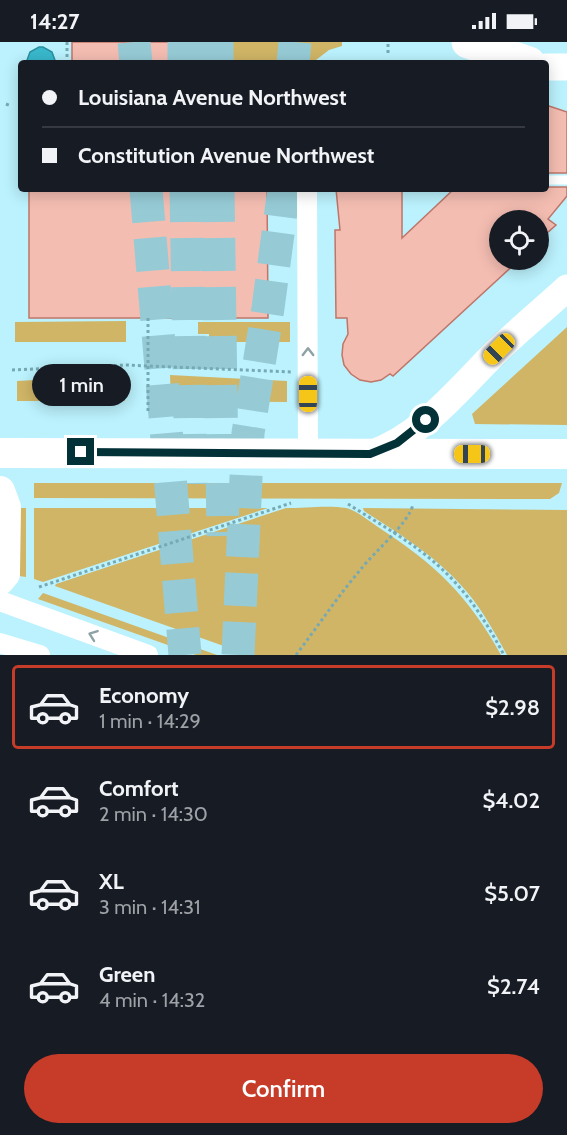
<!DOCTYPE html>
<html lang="en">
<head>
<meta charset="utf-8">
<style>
  :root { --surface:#171b24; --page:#20242c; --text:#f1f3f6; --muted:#9ea1a6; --line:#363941; --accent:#c73b29 }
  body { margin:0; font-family:Cabin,sans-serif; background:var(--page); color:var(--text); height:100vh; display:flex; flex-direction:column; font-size:22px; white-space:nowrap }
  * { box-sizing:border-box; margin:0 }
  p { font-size:20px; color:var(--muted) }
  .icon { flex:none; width:33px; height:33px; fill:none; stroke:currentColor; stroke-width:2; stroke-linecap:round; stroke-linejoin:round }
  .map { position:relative; height:613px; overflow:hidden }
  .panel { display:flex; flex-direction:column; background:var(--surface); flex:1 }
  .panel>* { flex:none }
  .guide { position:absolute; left:18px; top:18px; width:531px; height:132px; border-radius:6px; box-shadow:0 3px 15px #0003; display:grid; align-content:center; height:132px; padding:0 24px; background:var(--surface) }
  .tools { position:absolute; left:489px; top:168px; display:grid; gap:12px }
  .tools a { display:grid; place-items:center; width:60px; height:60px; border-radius:50%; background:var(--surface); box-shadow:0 3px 15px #0003; font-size:30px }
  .end { position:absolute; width:27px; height:27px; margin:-14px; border:8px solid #033138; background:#fff; box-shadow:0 0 0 3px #fff }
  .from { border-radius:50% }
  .bubble { position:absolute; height:42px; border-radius:21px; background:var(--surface); box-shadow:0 3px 15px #0003; font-size:20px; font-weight:600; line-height:42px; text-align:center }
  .car { position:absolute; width:18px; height:36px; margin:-18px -9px; border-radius:8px; box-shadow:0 0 4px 2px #0007; background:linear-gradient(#f5c518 24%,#345 0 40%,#f5c518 0 76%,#345 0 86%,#f5c518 0) }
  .guide b { display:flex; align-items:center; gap:21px; height:57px; font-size:22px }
  .guide b+b { border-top:2px solid var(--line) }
  .guide i { width:15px; height:15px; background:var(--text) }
  ul { padding:10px 0 0; list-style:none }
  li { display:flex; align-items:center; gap:18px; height:84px; margin:0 12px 9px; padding:0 12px; border:3px solid transparent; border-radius:6px }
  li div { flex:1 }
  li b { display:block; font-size:22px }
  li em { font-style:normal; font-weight:600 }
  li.current { border-color:var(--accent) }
  li>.icon { width:54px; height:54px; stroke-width:1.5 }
  .button { display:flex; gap:12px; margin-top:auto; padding:12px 24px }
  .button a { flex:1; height:69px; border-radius:36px; background:var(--accent); color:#fff; font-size:24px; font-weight:600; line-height:69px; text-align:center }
  .status { display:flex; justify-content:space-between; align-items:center; height:42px; padding:0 30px; background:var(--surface); direction:ltr }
  .status svg { height:16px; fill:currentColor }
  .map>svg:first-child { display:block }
</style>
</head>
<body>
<div class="status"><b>14:27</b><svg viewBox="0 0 49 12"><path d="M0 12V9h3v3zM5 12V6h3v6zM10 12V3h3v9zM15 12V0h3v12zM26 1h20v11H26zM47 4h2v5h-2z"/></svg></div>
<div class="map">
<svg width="567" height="613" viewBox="0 0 567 613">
  <rect width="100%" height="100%" fill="#bbf2fd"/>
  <!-- green -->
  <path fill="#d0b566" d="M225 0H342V4L329 8 312 21H225Z
    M126 279V300H15V280Z
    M198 280H290V300H209V292H198Z
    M567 285V383L475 382 472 372Z
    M125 333V359H17V339Z
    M170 333 287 339V360L171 359Z
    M34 441H562L559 451 550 457 34 456Z
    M20 466H26V535L19 534Z
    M34 466H268L43 540 34 537Z
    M286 466C304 466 329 463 346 466 356 468 369 479 378 485 435 522 468 553 501 613H249L55 544 56 542Z
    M363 466 567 468V613H507C495 591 483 569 467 550 439 516 401 493 364 469Z
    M43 551 217 613H196L38 557Z"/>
  <!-- water -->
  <path fill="#39b8cc" stroke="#2990a0" stroke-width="1.5" d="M39 5H43L52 10 56 21H26L30 10Z"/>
  <!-- building -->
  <path fill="#f4bdb2" stroke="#bf7568" stroke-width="1.5" d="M72 0H225V21H72Z
    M546 63 567 70V131H546Z
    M546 145H567V154L548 177 556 183 538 199V178H500V218H519L393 334 390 332 381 338 371 340 360 338 351 332 344 323 342 313 343 302 348 292 347 276H336L335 188H340L336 147H402V196L454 147H546Z
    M29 147H267L268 276H29Z"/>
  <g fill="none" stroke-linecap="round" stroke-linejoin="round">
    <!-- highway-tunnel -->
    <path stroke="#96cbd6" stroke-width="33" stroke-dasharray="33 16" stroke-linecap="butt" d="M134 0 136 21
      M184 0V21
      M217 0V21
      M293 21 295 0
      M146 147 185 613
      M186 147 191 442
      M218 147 223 494
      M238 613 248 391 268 266 284 147"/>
    <!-- path -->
    <path stroke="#76a9b3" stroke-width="3" stroke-dasharray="3 3" stroke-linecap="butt" d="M67 0V21
      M388 11V0
      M6 62 11 64
      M148 276V369
      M12 328 126 323 292 330
      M348 462C381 483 418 503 446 531 470 554 488 583 504 613
      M39 545 291 461
      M296 613C318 584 338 554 361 527 374 510 410 480 413 462"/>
    <!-- lane -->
    <path stroke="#fff" stroke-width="9" d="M546 138H567"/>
    <!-- street -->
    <path stroke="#fff" stroke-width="20" d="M307 147 308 411
      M0 559 148 613
      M0 601 40 613"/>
    <!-- secondary -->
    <path stroke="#fff" stroke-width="27" d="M546 25H567
      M370 412C423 394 459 346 498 308 520 287 544 267 567 246"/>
    <!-- primary -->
    <path stroke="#fff" stroke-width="30" d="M0 411 567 412
      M0 449 6 465 5 532 0 538"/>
    <!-- highway -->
    <path stroke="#fff" stroke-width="33" d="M468 0 529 21"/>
  </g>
  <!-- one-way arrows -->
  <defs><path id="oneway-chevron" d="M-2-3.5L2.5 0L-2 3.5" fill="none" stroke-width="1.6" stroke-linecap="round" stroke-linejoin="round" transform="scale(1.5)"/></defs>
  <g stroke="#8ea2a5">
    <use href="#oneway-chevron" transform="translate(308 310) rotate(-90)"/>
    <use href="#oneway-chevron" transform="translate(93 593) rotate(-160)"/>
  </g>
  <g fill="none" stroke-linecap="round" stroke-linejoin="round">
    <!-- route -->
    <path stroke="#033138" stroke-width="8" d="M81 410 370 412 397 401 426 378"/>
  </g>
</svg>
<div class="tools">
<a><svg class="icon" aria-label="locate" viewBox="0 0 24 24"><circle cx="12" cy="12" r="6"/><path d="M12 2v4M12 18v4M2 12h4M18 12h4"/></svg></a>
</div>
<i class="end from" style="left:426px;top:378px"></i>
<i class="end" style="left:81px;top:410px"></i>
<div class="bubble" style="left:32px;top:322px;width:99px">1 min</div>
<i class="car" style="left:499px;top:307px;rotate:225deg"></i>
<i class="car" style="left:308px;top:352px;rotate:0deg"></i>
<i class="car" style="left:472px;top:412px;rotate:270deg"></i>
<div class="guide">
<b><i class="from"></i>Louisiana Avenue Northwest</b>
<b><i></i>Constitution Avenue Northwest</b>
</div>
</div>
<section class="panel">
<ul>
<li class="current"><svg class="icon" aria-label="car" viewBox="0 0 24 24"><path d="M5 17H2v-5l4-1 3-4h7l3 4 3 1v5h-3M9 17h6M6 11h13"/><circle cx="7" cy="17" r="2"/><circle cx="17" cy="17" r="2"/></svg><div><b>Economy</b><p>1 min · 14:29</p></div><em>$2.98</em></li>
<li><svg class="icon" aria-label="car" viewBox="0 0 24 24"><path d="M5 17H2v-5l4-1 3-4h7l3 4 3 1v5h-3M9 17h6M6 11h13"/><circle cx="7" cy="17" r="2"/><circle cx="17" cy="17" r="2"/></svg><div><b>Comfort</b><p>2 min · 14:30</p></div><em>$4.02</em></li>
<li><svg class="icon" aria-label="car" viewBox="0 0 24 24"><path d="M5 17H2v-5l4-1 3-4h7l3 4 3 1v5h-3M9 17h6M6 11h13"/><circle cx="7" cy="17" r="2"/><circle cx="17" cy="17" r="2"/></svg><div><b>XL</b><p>3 min · 14:31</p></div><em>$5.07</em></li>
<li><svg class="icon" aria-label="car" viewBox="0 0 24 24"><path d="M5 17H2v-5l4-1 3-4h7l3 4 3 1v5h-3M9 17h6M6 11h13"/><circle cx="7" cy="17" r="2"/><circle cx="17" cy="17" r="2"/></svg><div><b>Green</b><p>4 min · 14:32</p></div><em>$2.74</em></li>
</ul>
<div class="button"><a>Confirm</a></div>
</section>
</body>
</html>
